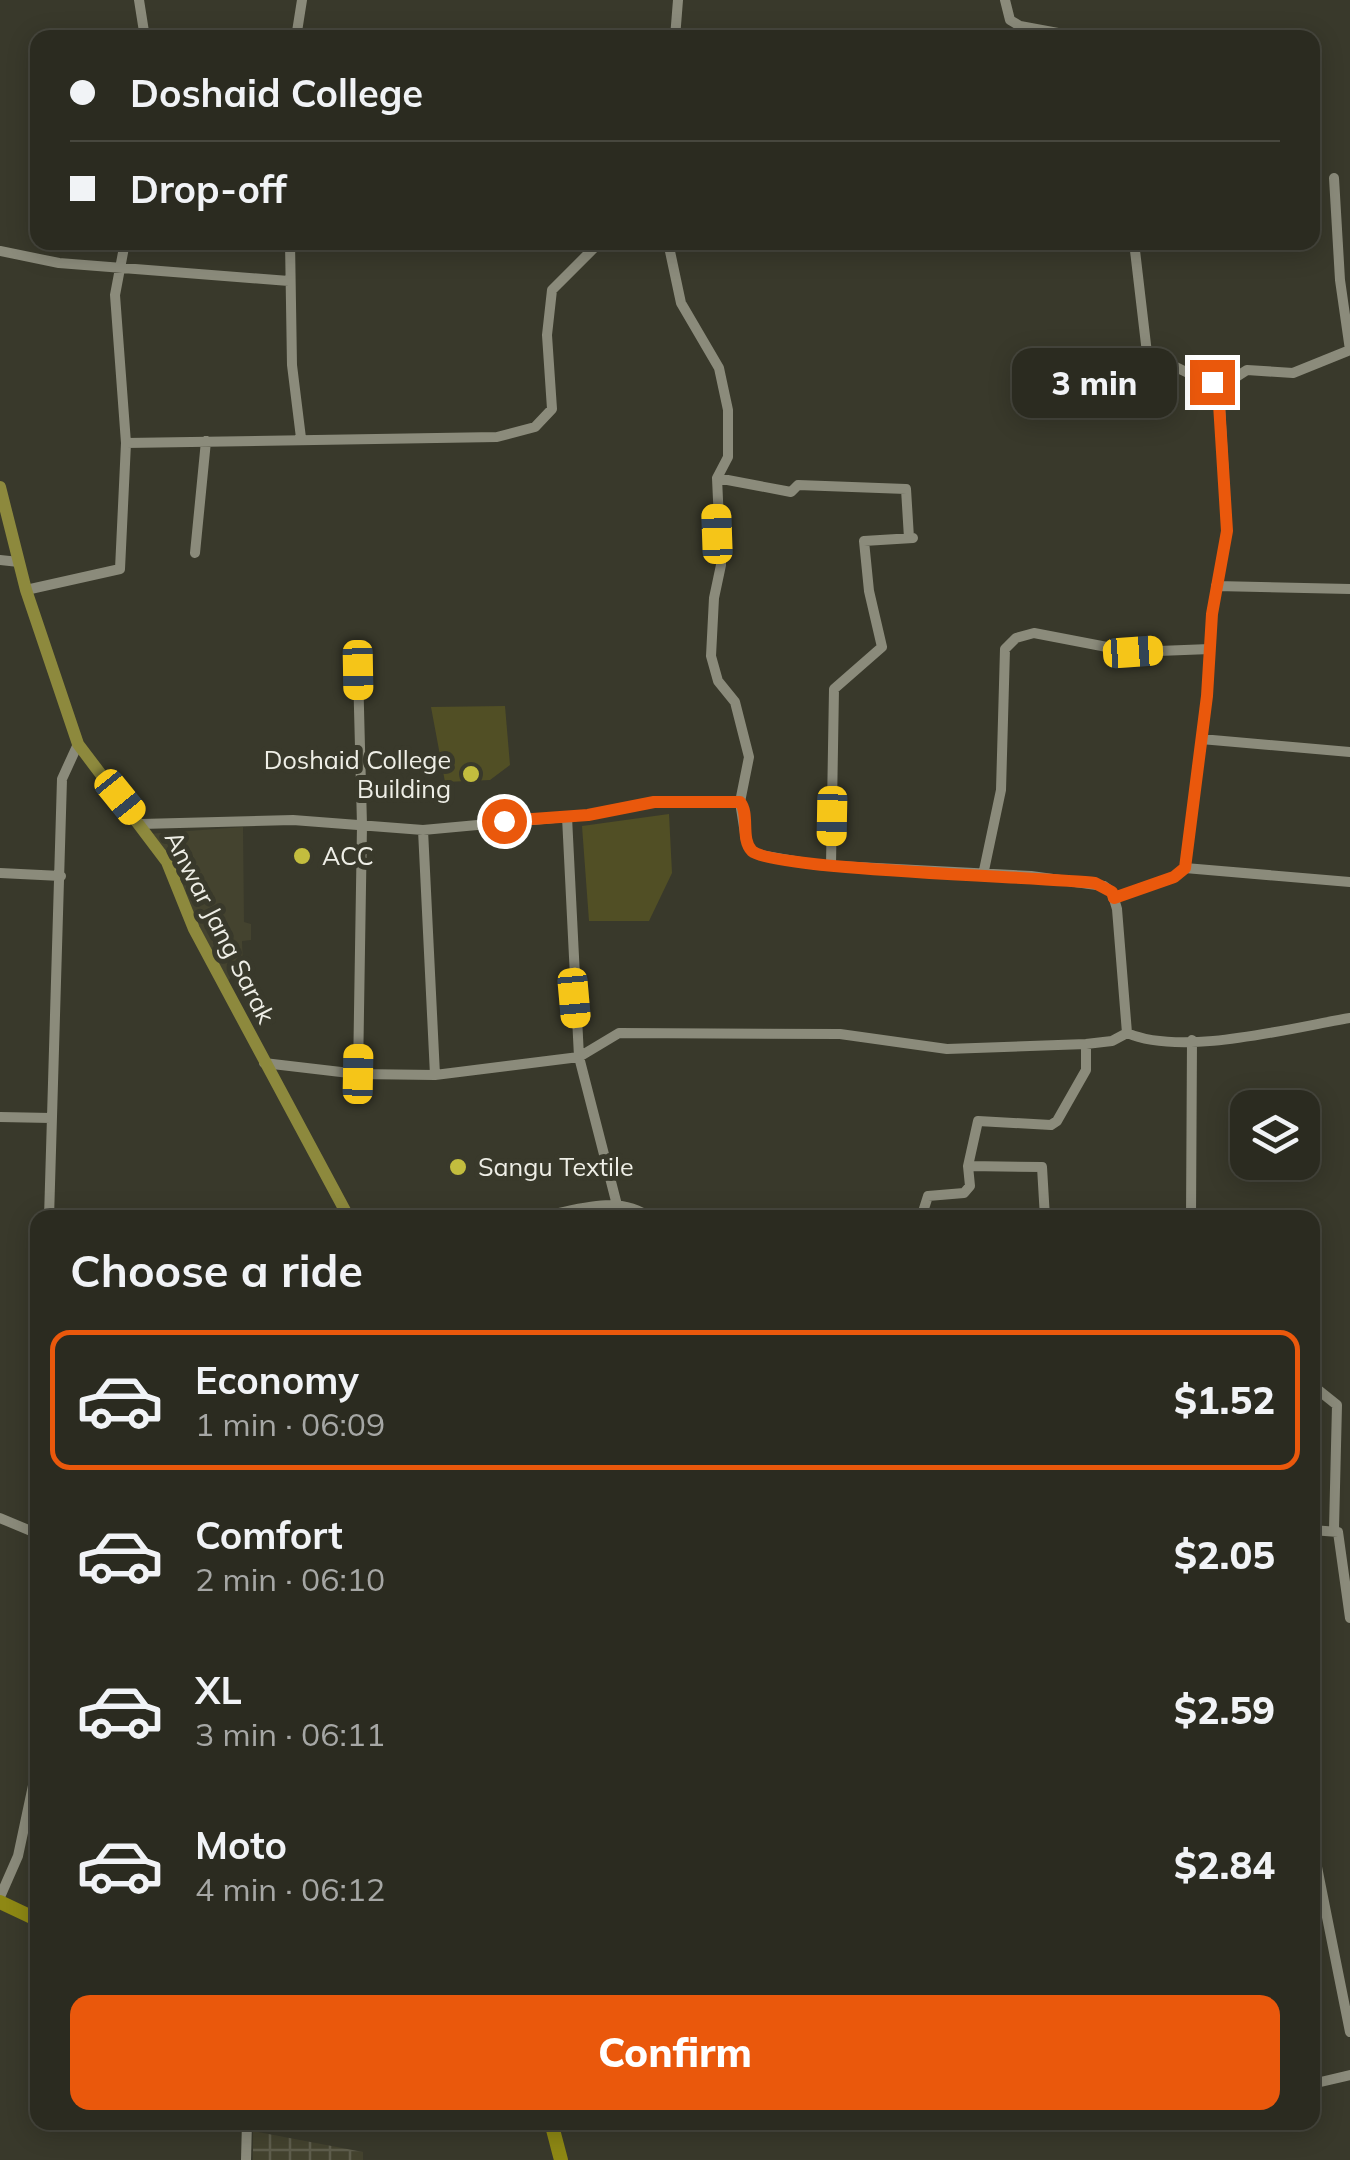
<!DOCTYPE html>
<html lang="en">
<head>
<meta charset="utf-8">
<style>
  :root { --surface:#2b2b20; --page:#333329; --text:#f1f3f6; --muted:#a6a7a5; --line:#47473e; --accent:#ea580c }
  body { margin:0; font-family:Mulish,sans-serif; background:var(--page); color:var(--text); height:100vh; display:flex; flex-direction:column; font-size:38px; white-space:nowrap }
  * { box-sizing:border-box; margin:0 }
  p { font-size:32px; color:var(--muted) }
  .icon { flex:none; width:55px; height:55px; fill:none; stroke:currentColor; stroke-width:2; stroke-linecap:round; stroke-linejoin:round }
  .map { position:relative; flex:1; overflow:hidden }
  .details { position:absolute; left:30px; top:1210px; width:1290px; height:920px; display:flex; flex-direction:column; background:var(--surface); border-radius:20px; box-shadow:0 5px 25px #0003,0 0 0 2px var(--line) }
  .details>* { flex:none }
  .hud { position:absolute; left:30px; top:30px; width:1290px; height:220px; border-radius:20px; box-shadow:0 5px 25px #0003,0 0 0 2px var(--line); display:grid; align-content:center; height:220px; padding:0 40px; background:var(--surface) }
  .fabs { position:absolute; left:1230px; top:1090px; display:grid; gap:20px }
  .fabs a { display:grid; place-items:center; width:90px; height:90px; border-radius:20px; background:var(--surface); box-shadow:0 5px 25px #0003,0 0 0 2px var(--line); font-size:50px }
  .end { position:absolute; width:45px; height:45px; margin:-22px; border:12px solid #ea580c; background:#fff; box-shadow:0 0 0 5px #fff }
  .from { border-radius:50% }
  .bubble { position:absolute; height:70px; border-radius:20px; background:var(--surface); box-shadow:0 5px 25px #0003,0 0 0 2px var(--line); font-size:32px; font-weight:800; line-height:70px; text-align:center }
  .car { position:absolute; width:30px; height:60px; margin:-30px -15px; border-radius:12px; box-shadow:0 0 8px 2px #0007; background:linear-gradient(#f5c518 24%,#345 0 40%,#f5c518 0 76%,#345 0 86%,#f5c518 0) }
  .hud b { display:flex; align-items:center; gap:35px; height:95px; font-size:38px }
  .hud b+b { border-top:2px solid var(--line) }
  .hud i { width:25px; height:25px; background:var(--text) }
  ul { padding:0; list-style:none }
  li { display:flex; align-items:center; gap:30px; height:140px; margin:0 20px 15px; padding:0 20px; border:5px solid transparent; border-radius:20px }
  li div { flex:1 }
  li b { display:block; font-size:38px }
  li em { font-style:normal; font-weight:800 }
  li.selected { border-color:var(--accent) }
  li>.icon { width:90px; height:90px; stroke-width:1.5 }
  h2 { padding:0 40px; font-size:45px; line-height:120px }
  .action { display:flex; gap:20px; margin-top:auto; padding:20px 40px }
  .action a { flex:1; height:115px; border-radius:20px; background:var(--accent); color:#fff; font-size:40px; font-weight:800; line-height:115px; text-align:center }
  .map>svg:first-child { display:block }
</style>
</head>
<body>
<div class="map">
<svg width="1350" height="2160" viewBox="0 0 1350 2160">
  <defs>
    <pattern id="industrial-grid" width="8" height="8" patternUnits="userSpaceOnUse" patternTransform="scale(2.5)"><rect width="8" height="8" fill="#44432f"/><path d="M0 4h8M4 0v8" fill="none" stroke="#5f5e4d"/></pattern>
  </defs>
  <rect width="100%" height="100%" fill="#39392b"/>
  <!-- built -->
  <path fill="#44432f" d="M243 827 244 922 251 924V940L242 941 243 967 235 968 228 982 147 834Z"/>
  <!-- industrial -->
  <path fill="url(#industrial-grid)" d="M253 2131 363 2152V2160H253Z"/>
  <!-- park -->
  <path fill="#514f25" d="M505 706 510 765 490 780 445 782 431 707Z
    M669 814 672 873 649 921H589L582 826Z"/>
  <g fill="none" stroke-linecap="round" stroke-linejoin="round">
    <!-- minor -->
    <path stroke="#8b8b7b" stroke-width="10" d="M139 0 145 38
      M1005 0 1010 20 1020 26 1085 38
      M296 38 302 0
      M675 38 678 0
      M1334 178 1340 280 1350 350
      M290 242 292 365 301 438
      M668 242 681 303 719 368 728 410V457L717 478 721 565 714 598 711 656 718 681 735 702 749 757 740 802
      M0 251 59 263 289 281
      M1219 388 1247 370 1293 373 1350 350
      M126 443 497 437 535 427 552 409 547 335 552 290 600 242
      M717 478 791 492 798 485 906 489 909 538
      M195 553 206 441
      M0 560 19 562
      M1216 586 1350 589
      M26 590 120 569 126 443 115 295 125 242
      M1201 739 1350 752
      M740 802 746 840 751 850 760 855 818 865 1031 876 1104 886 1112 892 1117 909 1127 1033C1183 1057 1289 1028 1350 1018
      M567 817 579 1057 617 1205
      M141 824 293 820 423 830 588 815 653 802H740
      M423 830 435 1075
      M831 865 834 689 882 647 869 591 864 541 913 538
      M1185 868 1350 882
      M0 873 61 876
      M983 875 1001 790 1005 649 1016 638 1034 633 1133 652 1210 649
      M1113 898 1174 877 1185 868 1207 697 1212 614 1227 531 1219 388 1147 353 1134 242
      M264 1063 358 1074 435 1075 579 1057 619 1033 840 1034 947 1049 1086 1044 1112 1041 1127 1033
      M358 1074 362 825 358 670
      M0 1117 51 1118
      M968 1166 1042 1167 1045 1218
      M49 1218 62 779 78 744
      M536 1218C572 1211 620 1193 650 1218
      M921 1218 928 1196 964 1193 970 1186 968 1166 978 1121 1051 1125 1057 1121 1086 1070V1044
      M1191 1218 1192 1040
      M1312 1385 1337 1405 1334 1529
      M0 1518 38 1534
      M1312 1530 1338 1532 1350 1618
      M1312 1842 1350 2032
      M0 1897 18 1856 38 1762
      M1312 2084 1350 2075
      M246 2160 247 2122"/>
    <!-- major -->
    <path stroke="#8d893d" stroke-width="12" d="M0 487 26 590 78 744 167 862 194 929 349 1218"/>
    <!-- highway -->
    <path stroke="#8e8814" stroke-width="14" d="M0 1902 38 1920
      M551 2122 561 2160"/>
  </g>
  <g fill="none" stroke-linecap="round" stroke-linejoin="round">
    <!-- route -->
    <path stroke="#ea580c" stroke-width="12" d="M504 821 588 815 654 802H740C750 814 740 839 752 851 773 870 1046 877 1095 883L1112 892 1114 898 1174 877 1185 868 1207 696 1212 614 1227 531 1218 388 1212 382"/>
  </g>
  <!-- markers -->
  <g fill="#c3bd3e" stroke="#39392b" stroke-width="4">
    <circle cx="471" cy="774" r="10"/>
    <circle cx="302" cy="856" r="10"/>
    <circle cx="458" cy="1167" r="10"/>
  </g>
  <g text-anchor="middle" stroke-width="10" stroke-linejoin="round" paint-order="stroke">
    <!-- poi labels -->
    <g font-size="25" fill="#eeeee6" stroke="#39392b" text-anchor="start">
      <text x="451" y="769" text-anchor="end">Doshaid College<tspan x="451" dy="29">Building</tspan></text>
      <text x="322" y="865">ACC</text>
      <text x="478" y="1176">Sangu Textile</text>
    </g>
    <!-- street labels -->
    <g font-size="25" fill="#eeeee6" stroke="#39392b">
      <text transform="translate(220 927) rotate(63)" y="9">Anwar Jang Sarak</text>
    </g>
  </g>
</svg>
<div class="fabs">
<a><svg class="icon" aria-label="layers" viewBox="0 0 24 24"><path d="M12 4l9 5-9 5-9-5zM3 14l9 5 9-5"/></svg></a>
</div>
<i class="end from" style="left:504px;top:821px"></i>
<i class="end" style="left:1212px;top:382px"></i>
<div class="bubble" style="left:1012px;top:348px;width:165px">3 min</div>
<i class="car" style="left:717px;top:534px;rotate:358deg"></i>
<i class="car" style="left:1133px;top:652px;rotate:86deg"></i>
<i class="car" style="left:358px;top:670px;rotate:179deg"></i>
<i class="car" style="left:120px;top:797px;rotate:141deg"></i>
<i class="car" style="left:832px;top:816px;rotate:181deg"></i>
<i class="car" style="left:574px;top:998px;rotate:175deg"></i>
<i class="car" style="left:358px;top:1074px;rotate:1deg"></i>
<div class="hud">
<b><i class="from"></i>Doshaid College</b>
<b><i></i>Drop-off</b>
</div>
<section class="details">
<h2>Choose a ride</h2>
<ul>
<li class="selected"><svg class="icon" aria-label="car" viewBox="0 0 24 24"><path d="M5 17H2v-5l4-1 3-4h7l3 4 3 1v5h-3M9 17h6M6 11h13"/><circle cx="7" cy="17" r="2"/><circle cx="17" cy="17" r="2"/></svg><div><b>Economy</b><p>1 min · 06:09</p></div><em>$1.52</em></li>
<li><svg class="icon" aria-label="car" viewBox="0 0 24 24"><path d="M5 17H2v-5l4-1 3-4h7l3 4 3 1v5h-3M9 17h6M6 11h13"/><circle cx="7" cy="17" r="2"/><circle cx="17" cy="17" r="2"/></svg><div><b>Comfort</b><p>2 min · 06:10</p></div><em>$2.05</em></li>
<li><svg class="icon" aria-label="car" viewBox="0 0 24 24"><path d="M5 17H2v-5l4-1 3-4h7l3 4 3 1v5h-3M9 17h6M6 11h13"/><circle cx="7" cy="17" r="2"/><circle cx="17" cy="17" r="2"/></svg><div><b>XL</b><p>3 min · 06:11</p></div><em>$2.59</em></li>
<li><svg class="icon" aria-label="car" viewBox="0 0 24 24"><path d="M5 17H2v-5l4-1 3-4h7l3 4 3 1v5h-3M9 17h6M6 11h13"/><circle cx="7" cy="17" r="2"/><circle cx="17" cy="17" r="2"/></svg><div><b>Moto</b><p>4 min · 06:12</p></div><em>$2.84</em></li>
</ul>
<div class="action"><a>Confirm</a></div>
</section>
</div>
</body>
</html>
